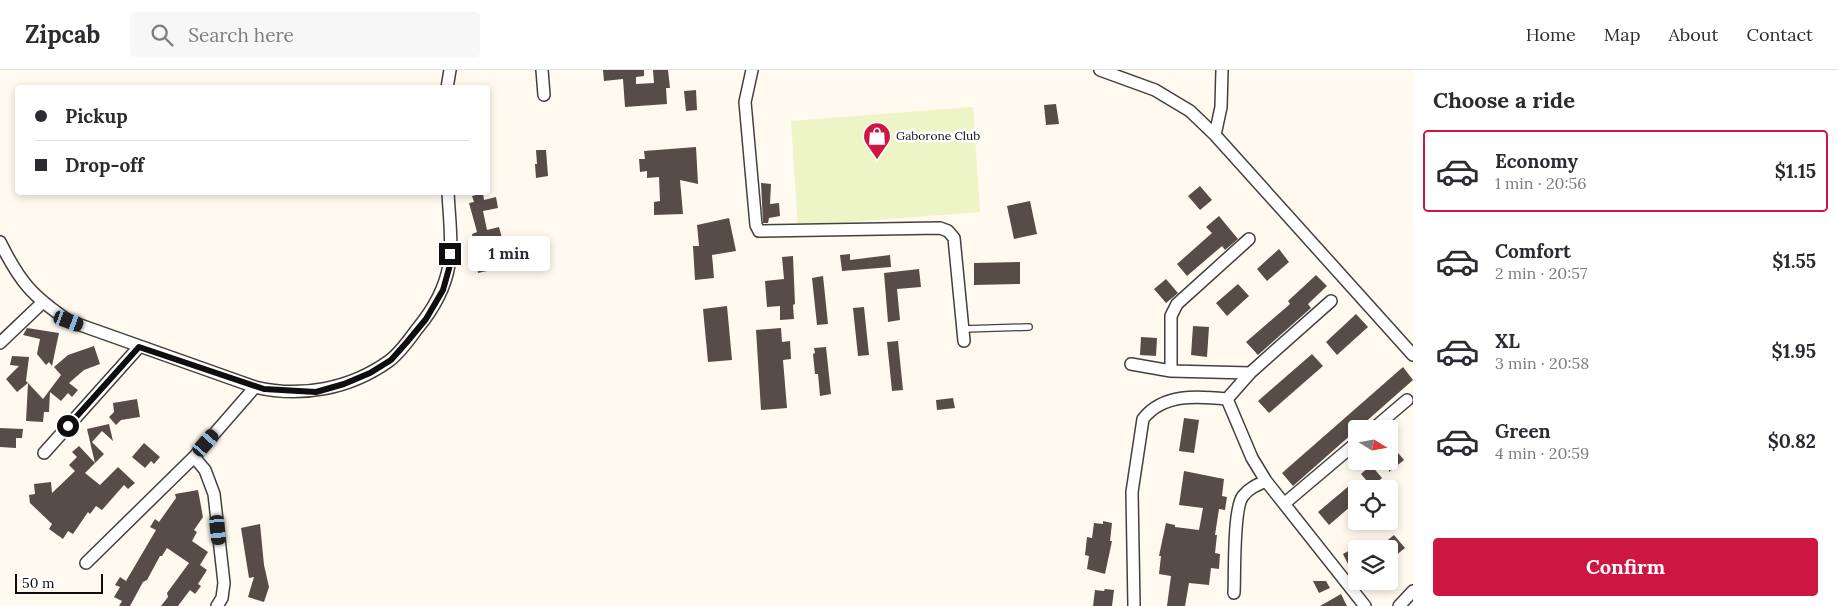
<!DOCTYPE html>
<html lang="en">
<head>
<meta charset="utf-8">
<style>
  :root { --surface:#fff; --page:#f7f7f7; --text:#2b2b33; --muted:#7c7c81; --line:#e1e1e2; --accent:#ce1642 }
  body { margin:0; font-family:Lora,serif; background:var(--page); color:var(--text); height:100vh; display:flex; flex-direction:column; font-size:19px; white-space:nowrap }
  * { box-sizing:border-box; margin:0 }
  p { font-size:16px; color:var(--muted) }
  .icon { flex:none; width:28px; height:28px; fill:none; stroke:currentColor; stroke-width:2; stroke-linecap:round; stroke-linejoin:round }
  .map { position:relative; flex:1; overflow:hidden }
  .drawer { display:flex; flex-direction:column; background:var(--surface); width:425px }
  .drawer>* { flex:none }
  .banner { position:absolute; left:15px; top:15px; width:475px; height:110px; border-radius:5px; box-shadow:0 2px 8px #0003; display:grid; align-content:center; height:110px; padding:0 20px; background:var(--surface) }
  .needle { width:32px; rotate:101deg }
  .controls { position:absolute; left:1348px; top:350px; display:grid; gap:10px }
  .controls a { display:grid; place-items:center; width:50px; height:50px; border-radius:5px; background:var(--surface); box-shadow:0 2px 8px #0003; font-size:25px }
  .scale { position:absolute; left:15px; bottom:12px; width:88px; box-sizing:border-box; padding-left:5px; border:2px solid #0e0e0e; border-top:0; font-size:14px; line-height:18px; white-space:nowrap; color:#0e0e0e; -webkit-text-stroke:4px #fff; paint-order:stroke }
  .end { position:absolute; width:22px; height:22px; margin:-11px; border:6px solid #0e0e0e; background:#fff; box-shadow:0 0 0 2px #fff }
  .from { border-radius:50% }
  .bubble { position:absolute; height:35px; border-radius:5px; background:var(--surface); box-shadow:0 2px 8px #0003; font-size:16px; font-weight:700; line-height:35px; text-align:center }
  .car { position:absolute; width:15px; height:30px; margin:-15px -8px; border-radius:6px; box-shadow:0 0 4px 1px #0007; background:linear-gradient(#222 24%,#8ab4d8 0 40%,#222 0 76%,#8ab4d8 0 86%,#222 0) }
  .banner b { display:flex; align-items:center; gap:18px; height:48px; font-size:19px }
  .banner b+b { border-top:1px solid var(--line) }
  .banner i { width:12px; height:12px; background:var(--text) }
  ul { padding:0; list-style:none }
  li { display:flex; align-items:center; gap:15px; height:82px; margin:0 10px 8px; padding:0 10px; border:2px solid transparent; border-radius:5px }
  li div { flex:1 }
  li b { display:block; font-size:19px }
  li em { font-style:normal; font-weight:700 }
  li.selected { border-color:var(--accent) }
  li>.icon { width:45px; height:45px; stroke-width:1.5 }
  h2 { padding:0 20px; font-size:22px; line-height:60px }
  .button { display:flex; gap:10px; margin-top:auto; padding:10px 20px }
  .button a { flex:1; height:58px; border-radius:5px; background:var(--accent); color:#fff; font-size:20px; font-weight:700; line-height:58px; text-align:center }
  header { display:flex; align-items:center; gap:30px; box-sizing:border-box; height:70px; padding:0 25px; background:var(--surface); border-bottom:1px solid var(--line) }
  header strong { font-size:24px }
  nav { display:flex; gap:28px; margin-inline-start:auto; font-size:18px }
  .search { width:350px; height:45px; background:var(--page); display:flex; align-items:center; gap:12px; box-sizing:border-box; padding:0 18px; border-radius:5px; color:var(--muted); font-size:19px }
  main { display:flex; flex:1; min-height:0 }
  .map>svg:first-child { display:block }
</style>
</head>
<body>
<header>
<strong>Zipcab</strong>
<div class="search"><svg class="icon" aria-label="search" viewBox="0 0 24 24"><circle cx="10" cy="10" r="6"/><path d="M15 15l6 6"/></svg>Search here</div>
<nav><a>Home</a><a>Map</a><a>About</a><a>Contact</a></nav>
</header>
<main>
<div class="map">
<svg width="1413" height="536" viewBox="0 0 1413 536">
  <rect width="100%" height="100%" fill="#fff9ef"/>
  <!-- pitch -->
  <path fill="#edf4c6" d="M973 37 980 142 798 156 791 51Z"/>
  <!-- building -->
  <path fill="#584c49" d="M603 0H644V6L636 7V14L654 13 653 0H668L670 18H666L667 34 625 37 623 9 604 11Z
    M696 20 697 40 686 41 684 21Z
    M1056 34 1059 54 1046 55 1044 35Z
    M696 77 698 114 680 110 683 144 654 145V132L660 131 659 107 647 108V101L640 102 639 89H645L644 81Z
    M536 80H546L548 106 536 108 535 94H537Z
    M761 113 771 114 770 134 779 133 780 146 769 148 768 153H763Z
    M1200 116 1212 130 1200 140 1188 126Z
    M483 123 484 130 496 127 498 138 483 141 487 160 499 157 502 168 487 171 491 189 503 186 505 197 478 203 476 192 481 191 477 174H474L472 164 477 162 469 133 474 132 472 126Z
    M1030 131 1037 164 1014 169 1007 136Z
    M1219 146 1238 169 1225 180 1222 176 1187 206 1177 194 1212 163 1206 157Z
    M729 148 736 181 712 185 714 208 695 210 693 176H699L697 155Z
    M1279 179 1289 192 1267 211 1257 199Z
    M850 184V190L890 185 891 197 842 201 840 185Z
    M793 186 795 234 793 235 794 249 780 250V236L767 237 765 211 784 209 782 187Z
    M1020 192V214L974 215V193Z
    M919 199 921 217 897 219 900 250 888 252 884 203Z
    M1316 205 1327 216 1308 234 1311 238 1258 285 1246 272 1290 234 1288 231Z
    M823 206 828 254 817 255 812 208Z
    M1166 209 1178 223 1166 233 1154 219Z
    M1238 214 1249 226 1227 246 1216 233Z
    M727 236 732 290 708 292 703 239Z
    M864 237 869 285 858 286 853 238Z
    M1356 244 1368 257 1337 285 1326 272Z
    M1193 256 1209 257 1207 287 1191 285Z
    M27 258 59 263 52 296 49 292 46 295 37 284 40 269 23 265Z
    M781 258 782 272 790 271 791 289 783 290 787 338 761 340 756 260Z
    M1141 267 1157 268 1156 286 1140 285Z
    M898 271 903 320 892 321 887 272Z
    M94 276 100 294 84 300 69 313 78 320 72 327 68 323 61 331 50 322 49 342H44L43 352 26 351 28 313 43 329 61 305 54 297 68 285Z
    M826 277 831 324 820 326 818 304H815L813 284 815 283 814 278Z
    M1312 284 1323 296 1269 343 1258 331Z
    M12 286 29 287 26 311 28 313 17 322 6 309 19 296 10 295Z
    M1403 297 1413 310 1293 416 1282 403Z
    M953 328 955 338 937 340 936 330Z
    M137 329 140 347 121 350 116 355 109 347 114 342 113 333Z
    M1184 348 1199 350 1194 383 1179 381Z
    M109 354 113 371 102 361 92 372 104 384 95 393 87 359Z
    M0 358 23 359 22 368H16V378L0 377Z
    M1389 372 1404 390 1389 402Z
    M144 373 160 387 154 394 151 391 145 398 132 387Z
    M79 376 95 393 85 403 100 415 118 397 135 413 128 419 124 415 102 440 96 436 90 444 88 442 73 464 68 461 63 469 49 459 52 454 30 433 29 425 35 424 34 414 51 412 52 423 75 401 69 395 77 387 72 382Z
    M1371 395 1382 408 1372 417 1361 404Z
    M1184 401 1224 409 1222 426 1227 427 1225 440 1219 439 1215 465H1217L1215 483 1220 484 1219 499 1211 498 1209 515 1189 513 1185 536H1167L1171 506 1159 504 1161 486H1159L1160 481 1166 453 1175 455V457L1199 460 1203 438 1179 435Z
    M1356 410V442L1351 436 1329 455 1318 442Z
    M198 420 203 447 194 460 197 462 192 471 208 482 200 495 207 500 198 514 201 516 195 524 190 520 178 536H161L168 527 167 523 189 493 167 478 162 486H160L147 510 143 512 130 536H119L122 531 114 527 120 517 115 515 120 507 126 511 156 460 150 457 155 449 159 452 176 428 175 424Z
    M1103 451 1112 453 1110 471H1112L1105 504 1087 499 1089 486 1085 485 1087 467 1092 468 1094 453 1103 454Z
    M260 454 264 495 269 517 264 532 248 527 254 507 249 508 241 458Z
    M1394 465 1405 478 1395 486 1384 473Z
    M1354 478 1356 483V492L1348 494 1343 484Z
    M1313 511H1326L1330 518 1319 523Z
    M1105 519 1114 520 1112 536H1093L1095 520 1104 521Z
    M1341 524 1347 536H1320Z"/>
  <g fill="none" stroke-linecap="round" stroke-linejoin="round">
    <!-- service casing -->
    <g stroke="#414141" stroke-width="8">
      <path id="service" d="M963 259 1029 257"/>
    </g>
    <!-- minor casing -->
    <g stroke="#414141" stroke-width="14">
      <path id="minor" d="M542 0 544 25
        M752 0 745 32 756 155 759 161 940 158 948 161 954 168 964 271
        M1100 0 1155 20 1190 41 1215 65 1413 285
        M447 18 450 0
        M1215 65 1221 37 1222 0
        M0 172C20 212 32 226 69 251L255 317C301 328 350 319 389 291 400 283 409 270 417 259 432 241 445 219 449 195 453 172 449 146 448 122
        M0 273 42 233
        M1131 294 1171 301 1250 303 1331 231
        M1171 301V246L1177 234 1249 169
        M1250 303 1227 329 1252 388 1266 411 1365 536
        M1373 359 1407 330
        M44 383 139 277
        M194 387 205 400 214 424 224 513 222 528 217 536
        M1285 433 1356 373
        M86 493 194 387 255 317
        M1234 523C1235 504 1233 438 1243 426 1249 418 1257 415 1266 411
        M1134 536 1132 422 1143 349C1163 323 1198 326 1227 329
        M1399 536 1413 521"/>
    </g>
    <!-- service -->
    <use href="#service" stroke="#fff" stroke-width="5.5"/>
    <!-- minor -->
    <use href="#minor" stroke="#fff" stroke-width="11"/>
  </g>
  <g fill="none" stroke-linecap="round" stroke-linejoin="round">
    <!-- route -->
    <path stroke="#0e0e0e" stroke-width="6" d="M68 356 139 277 264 319 316 322 344 314 370 303 391 290 407 272 426 249 443 220 450 195V184"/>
  </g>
  <!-- icons -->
  <defs>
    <g id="shop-pin" transform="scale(1.4375)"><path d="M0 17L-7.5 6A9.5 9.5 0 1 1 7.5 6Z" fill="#ce1642" stroke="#fff"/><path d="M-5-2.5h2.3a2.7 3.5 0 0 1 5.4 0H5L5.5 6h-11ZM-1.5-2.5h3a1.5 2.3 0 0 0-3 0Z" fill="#fff"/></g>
  </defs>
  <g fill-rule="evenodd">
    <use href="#shop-pin" x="877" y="66"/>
  </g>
  <g text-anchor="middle" stroke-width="5" stroke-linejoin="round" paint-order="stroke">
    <!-- poi labels -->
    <g font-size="12" fill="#0e0e0e" stroke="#fff" text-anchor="start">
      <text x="896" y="70">Gaborone Club</text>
    </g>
  </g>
</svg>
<div class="controls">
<a><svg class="needle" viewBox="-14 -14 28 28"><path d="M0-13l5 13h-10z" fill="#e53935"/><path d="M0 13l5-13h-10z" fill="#7c7c81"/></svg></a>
<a><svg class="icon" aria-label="locate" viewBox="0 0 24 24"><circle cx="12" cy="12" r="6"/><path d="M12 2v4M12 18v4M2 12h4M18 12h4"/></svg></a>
<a><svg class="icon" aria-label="layers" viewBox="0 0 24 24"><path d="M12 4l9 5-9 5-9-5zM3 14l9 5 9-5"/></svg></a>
</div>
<div class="scale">50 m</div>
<i class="end from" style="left:68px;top:356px"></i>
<i class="end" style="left:450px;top:184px"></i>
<div class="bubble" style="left:468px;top:166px;width:82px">1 min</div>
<i class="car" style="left:69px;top:251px;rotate:110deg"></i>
<i class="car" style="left:206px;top:373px;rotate:41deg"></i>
<i class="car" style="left:218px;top:460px;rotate:174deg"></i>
<div class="banner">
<b><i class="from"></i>Pickup</b>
<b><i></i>Drop-off</b>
</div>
</div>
<section class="drawer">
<h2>Choose a ride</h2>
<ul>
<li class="selected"><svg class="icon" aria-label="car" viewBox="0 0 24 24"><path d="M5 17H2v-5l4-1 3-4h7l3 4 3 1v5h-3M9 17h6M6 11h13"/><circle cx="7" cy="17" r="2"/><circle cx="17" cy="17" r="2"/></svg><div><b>Economy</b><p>1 min · 20:56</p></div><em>$1.15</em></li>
<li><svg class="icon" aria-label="car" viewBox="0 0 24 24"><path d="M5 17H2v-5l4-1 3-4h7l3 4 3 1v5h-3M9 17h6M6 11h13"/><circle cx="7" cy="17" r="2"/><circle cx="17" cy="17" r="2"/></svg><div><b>Comfort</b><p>2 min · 20:57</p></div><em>$1.55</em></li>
<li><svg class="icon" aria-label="car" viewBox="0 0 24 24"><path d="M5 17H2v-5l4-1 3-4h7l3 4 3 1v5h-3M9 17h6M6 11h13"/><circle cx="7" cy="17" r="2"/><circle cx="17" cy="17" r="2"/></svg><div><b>XL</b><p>3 min · 20:58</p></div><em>$1.95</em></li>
<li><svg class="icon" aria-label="car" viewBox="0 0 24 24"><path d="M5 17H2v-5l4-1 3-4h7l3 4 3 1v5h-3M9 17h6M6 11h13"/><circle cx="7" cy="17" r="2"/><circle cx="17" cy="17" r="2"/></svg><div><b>Green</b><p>4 min · 20:59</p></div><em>$0.82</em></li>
</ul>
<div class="button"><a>Confirm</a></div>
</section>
</main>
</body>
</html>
